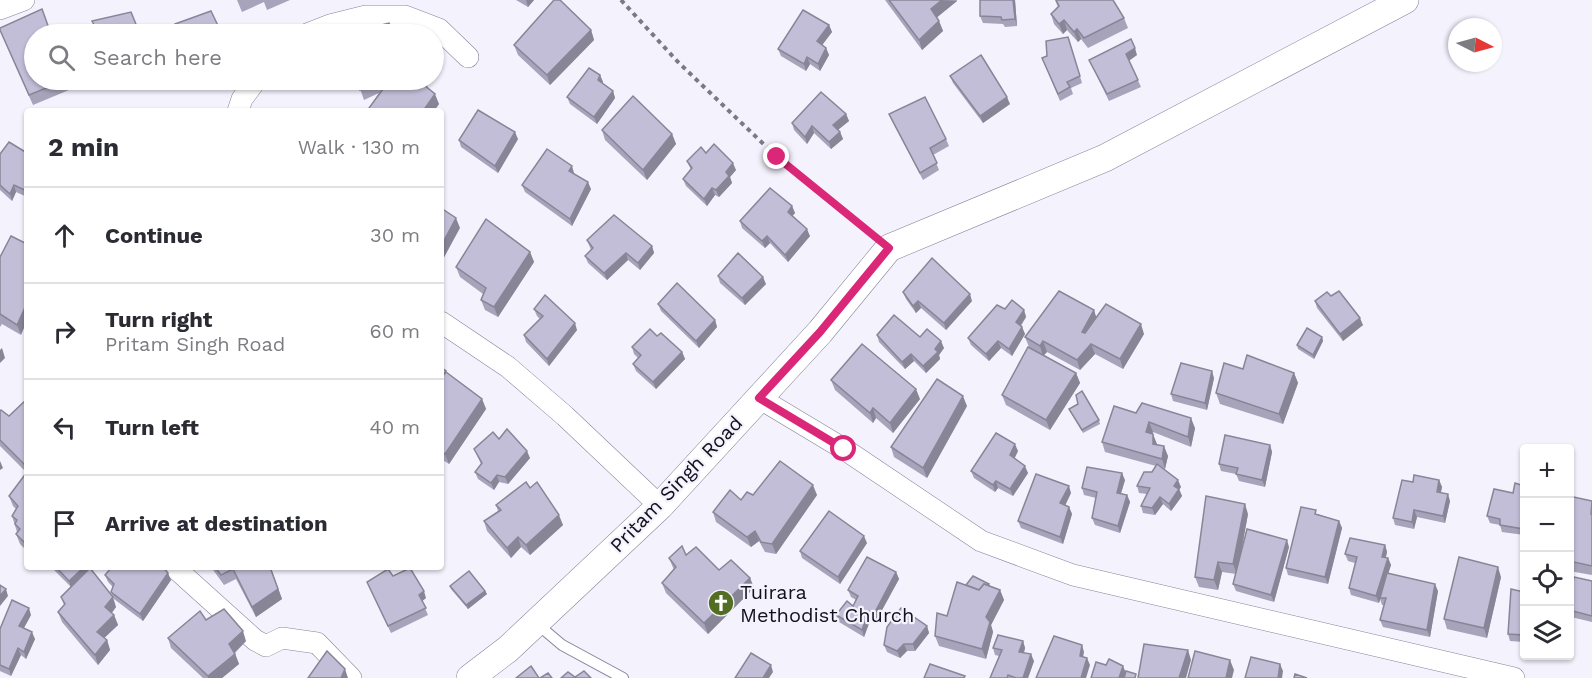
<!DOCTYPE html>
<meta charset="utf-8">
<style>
:root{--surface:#fff;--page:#f7f7f7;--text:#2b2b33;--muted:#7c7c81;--line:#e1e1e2}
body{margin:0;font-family:"Work Sans",sans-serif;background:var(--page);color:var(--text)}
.controls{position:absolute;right:18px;bottom:18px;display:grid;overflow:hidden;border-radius:6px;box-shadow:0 2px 4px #0004}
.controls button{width:54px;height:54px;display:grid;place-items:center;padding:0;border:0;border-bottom:2px solid var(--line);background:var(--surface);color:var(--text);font:30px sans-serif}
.compass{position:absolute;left:1448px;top:18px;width:54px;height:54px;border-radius:50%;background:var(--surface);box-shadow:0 2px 4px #0004;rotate:96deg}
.stop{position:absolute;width:18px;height:18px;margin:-14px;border:4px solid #db2777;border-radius:50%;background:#fff}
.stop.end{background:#db2777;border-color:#fff;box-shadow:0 2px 6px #0008}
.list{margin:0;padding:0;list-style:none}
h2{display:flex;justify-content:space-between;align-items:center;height:78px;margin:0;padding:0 24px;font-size:26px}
h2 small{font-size:20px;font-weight:400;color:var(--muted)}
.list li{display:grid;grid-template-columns:39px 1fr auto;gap:18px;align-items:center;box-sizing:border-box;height:96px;padding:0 24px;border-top:2px solid var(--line)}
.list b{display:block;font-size:22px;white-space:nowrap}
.list p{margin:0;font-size:20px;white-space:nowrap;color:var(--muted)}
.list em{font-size:20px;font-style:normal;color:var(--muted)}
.icon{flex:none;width:33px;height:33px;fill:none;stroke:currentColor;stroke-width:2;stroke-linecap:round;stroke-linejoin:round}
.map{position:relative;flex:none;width:1592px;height:678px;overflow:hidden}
.search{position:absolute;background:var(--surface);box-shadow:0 2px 4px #0004;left:24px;top:24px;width:420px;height:66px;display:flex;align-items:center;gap:15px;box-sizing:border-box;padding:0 21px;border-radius:33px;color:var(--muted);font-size:22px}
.panel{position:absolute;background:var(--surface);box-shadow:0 2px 4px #0004;left:24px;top:108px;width:420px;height:462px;border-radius:6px}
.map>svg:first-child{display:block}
</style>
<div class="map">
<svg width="1592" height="678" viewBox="0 0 1592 678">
<rect width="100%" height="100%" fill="#f4f2fd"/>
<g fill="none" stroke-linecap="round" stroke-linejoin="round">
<!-- service casing -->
<g stroke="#87839c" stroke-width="12">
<path id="service" d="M536 623 562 645 623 678"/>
</g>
<!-- minor casing -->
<g stroke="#87839c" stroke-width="22">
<g id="minor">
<path d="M0 9 24 0"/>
<path d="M307 34 330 25 366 16H405L439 29 468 57"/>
<path d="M238 111 242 99 256 80"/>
<path d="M441 322 508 367 565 416 660 506"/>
<path d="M759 398 844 449 981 541 1073 575 1514 678"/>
<path d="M174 567 255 640 266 646 282 638 317 643 351 678"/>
</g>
</g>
<!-- tertiary casing -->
<g stroke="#87839c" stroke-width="28">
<path id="tertiary" d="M470 678 508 649 660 506 820 332 889 248 1105 158 1405 0"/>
</g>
<!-- path -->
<path stroke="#7b7983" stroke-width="4" stroke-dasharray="4.5 4.5" stroke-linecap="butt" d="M621 0 678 62 777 157 870 232"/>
<!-- service -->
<use href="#service" stroke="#fff" stroke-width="10"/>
<!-- minor -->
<use href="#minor" stroke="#fff" stroke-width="21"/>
<!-- tertiary -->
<use href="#tertiary" stroke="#fff" stroke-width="27"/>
</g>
<!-- wall -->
<g fill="#a7a3ba">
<path d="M237 0H290L267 10 264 2 242 12Z"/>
<path d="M516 0H534L528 7Z"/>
<path d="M885 0H957V1L937 17 939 21 943 31 922 50Z"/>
<path d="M980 0H1015L1017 26 1005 27 1003 24 983 23 980 16Z"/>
<path d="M1055 0 1124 18 1128 28 1088 48 1081 39 1078 42 1067 30 1063 34 1054 24 1051 14 1058 7Z"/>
<path d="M829 25 832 32 822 45 826 48 829 55 820 71 810 64 806 71 781 56 778 49Z"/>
<path d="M591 30 594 40 550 85 518 55 514 45Z"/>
<path d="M0 31 34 80H93L33 105Z"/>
<path d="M1068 37 1082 83 1071 88 1073 94 1060 101 1042 58 1047 56Z"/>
<path d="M1137 55 1129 61 1141 87 1109 101 1089 60Z"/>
<path d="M600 75 603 82 602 83 613 91 615 98 597 124 570 104 567 97Z"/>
<path d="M950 76 1010 104 983 123 953 83Z"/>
<path d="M357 80H425L428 88 439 104 434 111H370L369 108 379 93 364 100Z"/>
<path d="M846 114 849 121 838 130 840 132 843 139 831 149 814 133 807 144 794 130 792 123Z"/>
<path d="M889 114 946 139 949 146 933 155 939 170 923 180 892 121Z"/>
<path d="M602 130 672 134 676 144 647 180 605 140Z"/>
<path d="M518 139 498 173 461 147 459 140Z"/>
<path d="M27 153V197L16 192 12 201 0 190V154Z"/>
<path d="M706 153 736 170 730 177 732 183 719 197 715 195 707 206 686 186 683 179 691 170 687 161Z"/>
<path d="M574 173V174L591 189 572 226 525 192 522 185Z"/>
<path d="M792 206 795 213 792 216 810 236 788 262 770 243 765 248 742 228 740 221Z"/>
<path d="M587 240 652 246 654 253 640 270 628 260 607 280 588 263 585 256 591 250Z"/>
<path d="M530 252 534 262 498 317 485 310 481 300 483 294 460 277 456 267Z"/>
<path d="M0 257 21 335 2 324 0 327Z"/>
<path d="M718 276 766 284 745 305 720 283Z"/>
<path d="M903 292 972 301 946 330 921 308 916 313 906 299Z"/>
<path d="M1331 296 1363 325 1343 341 1317 308 1315 301Z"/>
<path d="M658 304 715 320 717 327 699 348 661 311Z"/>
<path d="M534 309 577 330 549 366 526 342 524 335 540 319 537 316Z"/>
<path d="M1005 309 1024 310 1026 317 1021 326 1022 327 1025 334 1012 356 1001 348 989 361 971 345 968 338Z"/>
<path d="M1094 310 1096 317 1144 334 1123 369 1095 354 1080 370 1047 352 1044 355 1076 373 1080 383 1050 430 1006 405 1002 395 1029 347 1025 337Z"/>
<path d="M877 335 920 337 944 348 939 355 940 359 926 373 914 361 905 369 879 342Z"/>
<path d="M657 336 682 352 685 359 656 389 636 371 633 364 638 358 634 354 632 347Z"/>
<path d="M1322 337 1323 341 1314 359 1298 349 1297 345Z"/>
<path d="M441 367 446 372 482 399 486 409 449 464 441 459Z"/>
<path d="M1243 369 1294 373 1298 383 1283 424 1220 404 1216 393Z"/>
<path d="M1214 378 1207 410 1173 401 1171 394Z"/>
<path d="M831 380 920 399 893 433 876 418 873 423 835 390Z"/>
<path d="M27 399V473L0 446V411L9 416Z"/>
<path d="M1078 404 1099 420 1100 424 1083 433 1069 409Z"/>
<path d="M967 406 927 478 894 457 891 447Z"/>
<path d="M1136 413 1195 428 1191 447 1153 432 1152 434 1157 445 1168 456 1165 469 1163 468 1181 487 1179 489 1182 496 1171 511 1163 504 1155 515 1143 513 1141 506 1147 494 1139 493 1137 486 1152 472 1156 466 1105 452 1102 442Z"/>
<path d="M499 439 530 458 508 484 499 482 494 490 478 479 475 472 481 464 474 449Z"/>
<path d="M1270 445 1272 452 1265 487 1239 481 1236 474 1221 471 1219 464Z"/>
<path d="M1018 451 1014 458 1028 473 1013 496 998 488 995 492 974 478 971 471Z"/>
<path d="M27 479V551L20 544 16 534 17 532 12 516 16 509 13 506 9 496Z"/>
<path d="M1125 480 1121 493 1127 495 1130 502 1120 533 1095 525 1092 518 1096 498 1084 495 1082 488Z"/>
<path d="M1439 480 1442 487 1441 493 1450 501 1445 523 1417 517 1414 529 1395 525 1393 518 1413 482Z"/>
<path d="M1524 486V535L1502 532 1500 525 1490 523 1487 516 1513 493Z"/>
<path d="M530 488 563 525 530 555 521 547 511 558 487 531 484 521 498 511 496 505Z"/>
<path d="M1071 493 1065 505 1069 507 1072 514 1063 544 1021 528 1018 521Z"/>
<path d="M753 495H817L776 554 765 552 759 541 751 547 716 522 713 512Z"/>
<path d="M1569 496 1592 501V575L1569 571Z"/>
<path d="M1248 514 1240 558 1289 547 1274 602 1236 591 1233 584 1236 574 1222 572 1218 590 1199 587 1195 577Z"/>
<path d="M1317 514 1339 521 1342 528 1328 584 1288 575 1286 568Z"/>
<path d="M867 543 840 584 802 558 800 551Z"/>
<path d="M1385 545 1387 552 1386 557 1388 558 1391 565 1388 573 1438 591 1430 637 1383 627 1380 620 1384 605H1382L1380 599 1379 603 1351 595 1349 588 1355 563 1348 561 1345 554Z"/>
<path d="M686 555 719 570 750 578 754 588 708 634 666 593 662 583 674 570 669 558Z"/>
<path d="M53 567H95L91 570 116 607 112 613 114 615 118 625 104 638 107 640 110 650 98 665 62 622 58 612 64 605 61 597 71 587 54 570Z"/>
<path d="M211 567H274L271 569 282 599 256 617 236 579 224 585Z"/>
<path d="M896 572 899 579 876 621 871 618 864 637 839 622 836 615 853 606 856 600 851 597 848 590Z"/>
<path d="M105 575 171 580 143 621 114 599 111 592 113 587 108 582Z"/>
<path d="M393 576 426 598 422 601 428 615 391 633 367 582Z"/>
<path d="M1501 577 1487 638 1447 629 1444 619Z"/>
<path d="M1592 581V622L1571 617 1569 612V605Z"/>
<path d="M989 584 990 586 1000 590 1004 600 991 625 993 632 986 659 939 646 935 636 966 585Z"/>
<path d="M450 586 485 591 487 594 468 609 451 589Z"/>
<path d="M1524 592V642L1510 641 1508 634Z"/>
<path d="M31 615 24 628 35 639 26 659 21 655 11 676 0 671V629Z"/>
<path d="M206 620 246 641 235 653 239 664 222 678H203L171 648 168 638Z"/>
<path d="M927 626 929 633 915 651H907L900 658 887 652 884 645Z"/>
<path d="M1023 641 1025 648 1024 653 1034 661 1028 678H990L999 656 995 655 993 648Z"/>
</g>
<!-- shaded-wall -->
<g fill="#888597">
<path d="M526 0H534L528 7Z"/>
<path d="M942 0 957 1 935 19 931 9Z"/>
<path d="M1013 0H1015L1017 26 1015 19Z"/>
<path d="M1064 20 1067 30 1063 34 1059 24Z"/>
<path d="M939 21 943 31 922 50 919 40Z"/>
<path d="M829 25 832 32 820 48 817 41Z"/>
<path d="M1077 29 1081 39 1078 42 1074 32Z"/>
<path d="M591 30 594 40 550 85 547 75Z"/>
<path d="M826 48 829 55 820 71 818 64Z"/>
<path d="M1135 48 1137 55 1128 61 1126 54Z"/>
<path d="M807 57 810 64 806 71 804 64Z"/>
<path d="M600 75 603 82 601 87 598 80Z"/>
<path d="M613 91 615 98 597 124 594 117Z"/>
<path d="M435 94 439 104 434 111H423Z"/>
<path d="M1007 97 1010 104 983 123 980 116Z"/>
<path d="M846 114 849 121 835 132 833 125Z"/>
<path d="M812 126 814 133 807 144 805 137Z"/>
<path d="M515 132 518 139 498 173 495 166Z"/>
<path d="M840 132 843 139 831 149 829 142Z"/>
<path d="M672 134 676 144 647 180 643 170Z"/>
<path d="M733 163 736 170 730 177 732 183 719 197 716 190 726 172Z"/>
<path d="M572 166 574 173 571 178 569 171Z"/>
<path d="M588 182 591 189 572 226 570 219Z"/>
<path d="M14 185 16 192 12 201 10 194Z"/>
<path d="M712 188 715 195 707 206 704 199Z"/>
<path d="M792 206 795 213 790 219 788 212Z"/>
<path d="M456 218 460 228 441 263V246Z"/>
<path d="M807 229 810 236 788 262 785 255Z"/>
<path d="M767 236 770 243 765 248 762 241Z"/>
<path d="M652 246 654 253 640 270 638 263Z"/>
<path d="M530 252 534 262 498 317 494 307Z"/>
<path d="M626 253 628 260 607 280 604 273Z"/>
<path d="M763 277 766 284 745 305 742 298Z"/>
<path d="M970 294 972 301 946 330 944 323Z"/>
<path d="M918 301 921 308 916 313 913 306Z"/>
<path d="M27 303V321L21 335 17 325Z"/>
<path d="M1024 310 1026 317 1018 329 1016 322Z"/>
<path d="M1094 310 1097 320 1085 342 1082 332Z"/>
<path d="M1360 318 1363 325 1343 341 1340 334Z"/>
<path d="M715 320 717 327 699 348 696 341Z"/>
<path d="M575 323 577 330 549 366 547 359Z"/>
<path d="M1141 324 1144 334 1123 369 1120 359Z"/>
<path d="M1022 327 1025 334 1012 356 1009 349Z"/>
<path d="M1322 337 1323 341 1314 359 1313 355Z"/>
<path d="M941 341 944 348 939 355 940 359 926 373 923 366Z"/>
<path d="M998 341 1001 348 989 361 986 354Z"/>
<path d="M1043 341 1047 352 1043 356 1040 346Z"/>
<path d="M1091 344 1095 354 1080 370 1077 360Z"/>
<path d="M2 348 5 358 0 363V350Z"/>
<path d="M682 352 685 359 656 389 653 382Z"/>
<path d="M911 354 914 361 905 369 902 362Z"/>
<path d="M1212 371 1214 378 1207 410 1205 403Z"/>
<path d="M1076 373 1080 383 1050 430 1046 420Z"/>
<path d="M1294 373 1298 383 1283 424 1279 414Z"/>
<path d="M916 389 920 399 893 433 890 423Z"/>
<path d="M963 396 967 406 927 478 923 468Z"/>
<path d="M482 399 486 409 449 464 445 454Z"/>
<path d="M873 408 876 418 873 423 870 413Z"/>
<path d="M1191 418 1195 428 1191 447 1188 437Z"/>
<path d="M1149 422 1153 432 1150 442 1146 432Z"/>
<path d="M1153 434 1157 444V454L1153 444Z"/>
<path d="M1015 444 1018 451 1013 462 1010 455Z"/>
<path d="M1270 445 1272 452 1265 487 1262 480Z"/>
<path d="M1164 446 1168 456 1165 469 1162 459Z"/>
<path d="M527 451 530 458 508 484 505 477Z"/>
<path d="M0 461 3 468 0 470Z"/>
<path d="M1025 466 1028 473 1013 496 1010 489Z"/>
<path d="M1122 473 1125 480 1119 500 1117 493Z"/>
<path d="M497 475 499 482 494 490 491 483Z"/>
<path d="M1178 480 1181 487 1177 493 1174 486Z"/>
<path d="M1439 480 1442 487 1439 499 1437 492Z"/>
<path d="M996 481 998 488 995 492 993 485Z"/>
<path d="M813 485 817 495 776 554 772 544Z"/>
<path d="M1069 486 1071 493 1063 510 1060 503Z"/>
<path d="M1179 489 1182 496 1171 511 1169 504Z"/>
<path d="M1448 494 1450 501 1445 523 1443 516Z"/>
<path d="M1127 495 1130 502 1120 533 1118 526Z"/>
<path d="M1160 497 1163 504 1155 515 1152 508Z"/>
<path d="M1245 504 1248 514 1237 574 1233 564Z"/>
<path d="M1069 507 1072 514 1063 544 1060 537Z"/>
<path d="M1414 510 1417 517 1414 529 1412 522Z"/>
<path d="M559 515 563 525 530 555 526 545Z"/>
<path d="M1339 521 1342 528 1328 584 1325 577Z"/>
<path d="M755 531 759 541 751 547 747 537Z"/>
<path d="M864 536 867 543 840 584 838 577Z"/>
<path d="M518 537 521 547 511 558 507 548Z"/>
<path d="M1287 540 1289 547 1274 602 1271 595Z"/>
<path d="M1385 545 1387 552 1384 564 1382 557Z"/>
<path d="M1388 558 1391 565 1379 603 1376 596Z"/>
<path d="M1218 562 1222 572 1218 590 1214 580Z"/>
<path d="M84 567H95L71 588 69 581Z"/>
<path d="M270 567H274L271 569 282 599 256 617 252 607Z"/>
<path d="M1498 567 1501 577 1487 638 1484 628Z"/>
<path d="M896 572 899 579 876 621 874 614Z"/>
<path d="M168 573 171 580 143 621 140 614Z"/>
<path d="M750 578 754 588 708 634 704 623Z"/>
<path d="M1435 584 1438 591 1430 637 1427 630Z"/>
<path d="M6 589 8 596 0 606V596Z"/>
<path d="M1000 590 1004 600 991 625 993 632 986 659 982 649 986 617Z"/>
<path d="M424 591 426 598 421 602 419 595Z"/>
<path d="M485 591 487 594 468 609 466 605Z"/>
<path d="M113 597 116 607 108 617 105 607Z"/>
<path d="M29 608 31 615 21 633 19 626Z"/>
<path d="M869 611 871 618 864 637 862 630Z"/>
<path d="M114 615 118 625 100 642 97 632Z"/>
<path d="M927 626 929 633 915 651 913 644Z"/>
<path d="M243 631 246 641 233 654 229 644Z"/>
<path d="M32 632 35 639 26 659 24 652Z"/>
<path d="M107 640 110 650 98 665 95 655Z"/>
<path d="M1023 641 1025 648 1022 659 1019 652Z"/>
<path d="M904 644 907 651 900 658 897 651Z"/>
<path d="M1082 645 1084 652 1082 663 1080 656Z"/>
<path d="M18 648 21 655 11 676 9 669Z"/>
<path d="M1188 650 1191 660 1186 678H1179Z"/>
<path d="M235 654 239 664 222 678H208V676Z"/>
<path d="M1031 654 1034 661 1028 678H1023Z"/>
<path d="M1087 658 1090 665 1086 678H1081Z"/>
<path d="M1230 660 1234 670 1232 678H1226Z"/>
<path d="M1280 664 1283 671 1282 678H1278Z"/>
<path d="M771 665 773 672 769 678H763Z"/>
<path d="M1123 666 1126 673 1124 678H1119Z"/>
<path d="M345 669 348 678H341Z"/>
</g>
<!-- building -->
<g fill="#c2bed8" stroke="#888597" stroke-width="1.5">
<path d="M554 0H560L591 30 547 75 514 45Z"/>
<path d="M889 0H942L931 9 939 21 919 40Z"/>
<path d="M980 0H1013L1015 19 1002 20 1001 17 980 16Z"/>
<path d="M1056 0H1113L1124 18 1084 38 1077 29 1074 32 1064 20 1059 24 1051 14 1059 6Z"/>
<path d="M42 9 51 34H34V80H66L29 95 0 30V28Z"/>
<path d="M803 10 829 25 817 41 826 48 818 64 807 57 804 64 778 49Z"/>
<path d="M211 11 222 34H179L175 24Z"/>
<path d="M131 12 140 34H99L92 21Z"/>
<path d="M389 23 393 30 402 28 403 34H367L375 33 373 27Z"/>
<path d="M72 29 75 34H58Z"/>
<path d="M1068 37 1080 76 1067 82 1070 87 1058 94 1042 58 1047 56 1046 41Z"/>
<path d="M1131 39 1135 48 1126 54 1138 80 1107 94 1089 60Z"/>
<path d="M981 55 1007 97 980 116 950 76Z"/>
<path d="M589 68 600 75 598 80 613 91 594 117 567 97Z"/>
<path d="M357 80H424V85L435 94 423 111 392 110 391 111H373L369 108 383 89 376 83 360 90Z"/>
<path d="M821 92 846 114 833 125 840 132 829 142 812 126 805 137 792 123Z"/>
<path d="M633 96 672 134 643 170 602 130Z"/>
<path d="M925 97 946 139 930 148 937 163 920 173 889 114Z"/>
<path d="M478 110 515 132 495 166 459 140Z"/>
<path d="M9 142 27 153V191L14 185 10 194 0 185V154Z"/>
<path d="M714 144 733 163 726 172 729 176 716 190 712 188 704 199 683 179 692 168 687 161 701 147 706 153Z"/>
<path d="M547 149 572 166 569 171 588 182 570 219 522 185Z"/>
<path d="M770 188 792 206 788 212 807 229 785 255 767 236 762 241 740 221Z"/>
<path d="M441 208 456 218 441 246Z"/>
<path d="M614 215 652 246 638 263 626 253 604 273 585 256 593 248 587 240Z"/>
<path d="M486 219 530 252 494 307 481 300 486 288 456 267Z"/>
<path d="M11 236 27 244V303L17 325 0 314V257Z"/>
<path d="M738 253 763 277 742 298 718 276Z"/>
<path d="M932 258 970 294 944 323 918 301 913 306 903 292Z"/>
<path d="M677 283 715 320 696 341 658 304Z"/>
<path d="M1059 291 1094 310 1082 332 1085 333 1106 304 1141 324 1120 359 1091 344 1077 360 1043 341 1040 346 1025 337Z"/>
<path d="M1339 291 1360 318 1340 334 1315 301 1327 292 1331 296Z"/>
<path d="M545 295 575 323 547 359 524 335 543 316 534 309Z"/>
<path d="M1012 300 1024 310 1016 322 1022 327 1009 349 998 341 986 354 968 338 997 305 1005 309Z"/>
<path d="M894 315 920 337 927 329 941 341 935 349 938 352 923 366 911 354 902 362 877 335Z"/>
<path d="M1307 328 1322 337 1313 355 1297 345Z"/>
<path d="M650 329 657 336 661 333 682 352 653 382 633 364 641 355 632 347Z"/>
<path d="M862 344 916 389 890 423 873 408 870 413 831 380Z"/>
<path d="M1028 347 1076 373 1046 420 1002 395Z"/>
<path d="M1247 355 1294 373 1279 414 1216 393 1224 363 1243 369Z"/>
<path d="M1181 363 1212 371 1205 403 1171 394Z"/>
<path d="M441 367 446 371 441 378Z"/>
<path d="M446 372 482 399 445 454 441 451V378Z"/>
<path d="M937 379 963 396 923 468 891 447Z"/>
<path d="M1082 391 1099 420 1082 430 1069 409 1078 404 1076 395Z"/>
<path d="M27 399V467L0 440V411L1 410 9 416Z"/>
<path d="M1142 403 1191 418 1188 437 1149 422 1146 432 1153 434V444L1164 446 1162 459 1102 442 1114 406 1136 413Z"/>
<path d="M507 429 527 451 505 477 497 475 491 483 475 472 482 463 474 449 493 432 499 439Z"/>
<path d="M996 433 1015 444 1010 455 1025 466 1010 489 996 481 993 485 971 471Z"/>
<path d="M1225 435 1270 445 1262 480 1236 474 1238 468 1219 464Z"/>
<path d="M780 461 813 485 772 544 761 542 755 531 747 537 713 512 730 490 741 500 747 492 753 495Z"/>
<path d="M1157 464 1178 480 1174 486 1179 489 1169 504 1160 497 1152 508 1141 506 1150 488 1137 486 1144 472H1152Z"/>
<path d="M1087 467 1122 473 1117 493 1127 495 1118 526 1092 518 1097 492 1082 488Z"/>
<path d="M1036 474 1069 486 1060 503 1069 507 1060 537 1018 521Z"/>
<path d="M1414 475 1439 480 1437 492 1448 494 1443 516 1414 510 1412 522 1393 518 1402 480 1413 482Z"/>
<path d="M24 476 27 479V545L16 534 20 529 15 524 17 520 12 516 18 506 9 496Z"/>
<path d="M526 482 530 488 537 482 559 515 526 545 518 537 507 548 484 521 501 510 496 505Z"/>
<path d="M1515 483 1524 486V529L1500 525V519L1487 516 1494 489 1513 493Z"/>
<path d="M1206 496 1245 504 1233 564 1218 562 1214 580 1195 577Z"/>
<path d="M1569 496 1592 501 1591 514H1592V566L1569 561Z"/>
<path d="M1301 507 1316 510 1315 514 1339 521 1325 577 1286 568Z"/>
<path d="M829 511 864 536 838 577 800 551Z"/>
<path d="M1247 529 1287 540 1271 595 1233 584Z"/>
<path d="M1350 538 1385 545 1382 557 1388 558 1376 596 1349 588 1357 557 1345 554Z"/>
<path d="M682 546 686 555 696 547 719 570 731 560 750 578 704 623 662 583 676 567 669 558Z"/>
<path d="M867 557 896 572 874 614 869 611 862 630 836 615 847 601 853 606 858 596 848 590Z"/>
<path d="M1459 557 1498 567 1484 628 1444 619Z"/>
<path d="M56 567H84L69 581Z"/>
<path d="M112 567H163L168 573 140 614 111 592 114 584 105 575Z"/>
<path d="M215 567H270L278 589 252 607 233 569 221 575Z"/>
<path d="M90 568 113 597 105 607 114 615 97 632 107 640 95 655 58 612 65 604 61 597Z"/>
<path d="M410 568 424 591 419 595 426 608 388 626 367 582 388 569 393 576Z"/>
<path d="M469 571 485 591 466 605 450 586Z"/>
<path d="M1387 573 1435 584 1427 630 1380 620 1386 598H1380Z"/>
<path d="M973 576 989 584 988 585 984 584 979 590 966 585Z"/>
<path d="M1574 577 1592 581V616L1569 610Z"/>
<path d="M957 582 979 590 984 584 1000 590 986 617 990 622 982 649 935 636 937 613 947 616Z"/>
<path d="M0 585 6 589 0 596Z"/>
<path d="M1511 589 1524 592V635L1508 634Z"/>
<path d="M12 600 29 608 19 626 32 632 24 652 18 648 9 669 0 665V629Z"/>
<path d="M901 608 927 626 913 644H904L897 651 884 645 887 627Z"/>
<path d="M224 609 243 631 229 644 235 654 208 676 168 638 200 611 206 620Z"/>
<path d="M998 635 1023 641 1019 652 1031 654 1023 678H1016L1008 675 1007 678H990L1002 650 993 648Z"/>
<path d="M1054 636 1082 645 1080 656 1087 658 1081 678H1036Z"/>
<path d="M1144 644 1188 650 1179 678H1138Z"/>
<path d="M327 651 345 669 341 678H308Z"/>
<path d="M1195 651 1230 660 1226 678H1188Z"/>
<path d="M751 653 771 665 763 678H735Z"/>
<path d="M1251 657 1280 664 1278 678H1245Z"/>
<path d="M1109 659 1123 666 1119 678H1121H1091L1096 662 1106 665Z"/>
<path d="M930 664 965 676 964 678H924Z"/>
<path d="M531 666 539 678H516Z"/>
<path d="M584 671 591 678H561L568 672 575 677Z"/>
<path d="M1126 671 1136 674 1135 678H1124Z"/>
<path d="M548 673 552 678H540Z"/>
<path d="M1295 674 1307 678H1294Z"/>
</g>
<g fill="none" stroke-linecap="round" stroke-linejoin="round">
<!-- route -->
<path stroke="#db2777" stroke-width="8" d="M777 157 889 248 820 332 759 398 844 449"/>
</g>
<!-- icons -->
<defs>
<g id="church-disc" transform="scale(1.35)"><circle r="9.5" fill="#516e22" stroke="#f4f2fd"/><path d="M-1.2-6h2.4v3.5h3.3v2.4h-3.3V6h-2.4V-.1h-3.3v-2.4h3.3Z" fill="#fff"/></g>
</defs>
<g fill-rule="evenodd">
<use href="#church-disc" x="721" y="603"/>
</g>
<g text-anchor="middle" stroke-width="4.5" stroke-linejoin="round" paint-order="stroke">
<!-- street labels -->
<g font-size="20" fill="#13111b" stroke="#f4f2fd">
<text transform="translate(676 484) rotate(-46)" y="7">Pritam Singh Road</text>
</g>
<!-- poi labels -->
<g font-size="20" fill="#13111b" stroke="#f4f2fd" text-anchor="start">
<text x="740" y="599">Tuirara<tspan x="740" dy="23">Methodist Church</tspan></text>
</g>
</g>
</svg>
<div class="controls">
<button>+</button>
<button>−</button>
<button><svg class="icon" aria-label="locate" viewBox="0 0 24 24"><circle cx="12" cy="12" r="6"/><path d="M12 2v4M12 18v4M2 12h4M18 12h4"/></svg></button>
<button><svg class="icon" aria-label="layers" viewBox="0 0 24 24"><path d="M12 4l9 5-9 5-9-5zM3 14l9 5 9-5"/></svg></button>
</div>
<svg class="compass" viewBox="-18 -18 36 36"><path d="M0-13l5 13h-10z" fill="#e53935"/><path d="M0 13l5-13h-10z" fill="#7c7c81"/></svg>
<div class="stop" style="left:844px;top:449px"></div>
<div class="stop end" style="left:777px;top:157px"></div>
<div class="search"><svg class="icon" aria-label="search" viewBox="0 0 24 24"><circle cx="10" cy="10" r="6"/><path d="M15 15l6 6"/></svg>Search here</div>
<section class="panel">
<h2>2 min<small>Walk · 130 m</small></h2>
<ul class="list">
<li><svg class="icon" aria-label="ahead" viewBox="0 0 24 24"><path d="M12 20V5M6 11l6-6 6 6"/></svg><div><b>Continue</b></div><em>30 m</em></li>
<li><svg class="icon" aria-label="right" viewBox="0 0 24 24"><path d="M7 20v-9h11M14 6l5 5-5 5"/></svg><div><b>Turn right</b><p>Pritam Singh Road</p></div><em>60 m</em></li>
<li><svg class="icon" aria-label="left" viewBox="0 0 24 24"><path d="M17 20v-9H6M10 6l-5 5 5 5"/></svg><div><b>Turn left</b></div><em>40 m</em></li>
<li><svg class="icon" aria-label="arrive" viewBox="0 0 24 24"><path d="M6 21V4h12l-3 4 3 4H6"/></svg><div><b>Arrive at destination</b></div></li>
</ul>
</section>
</div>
